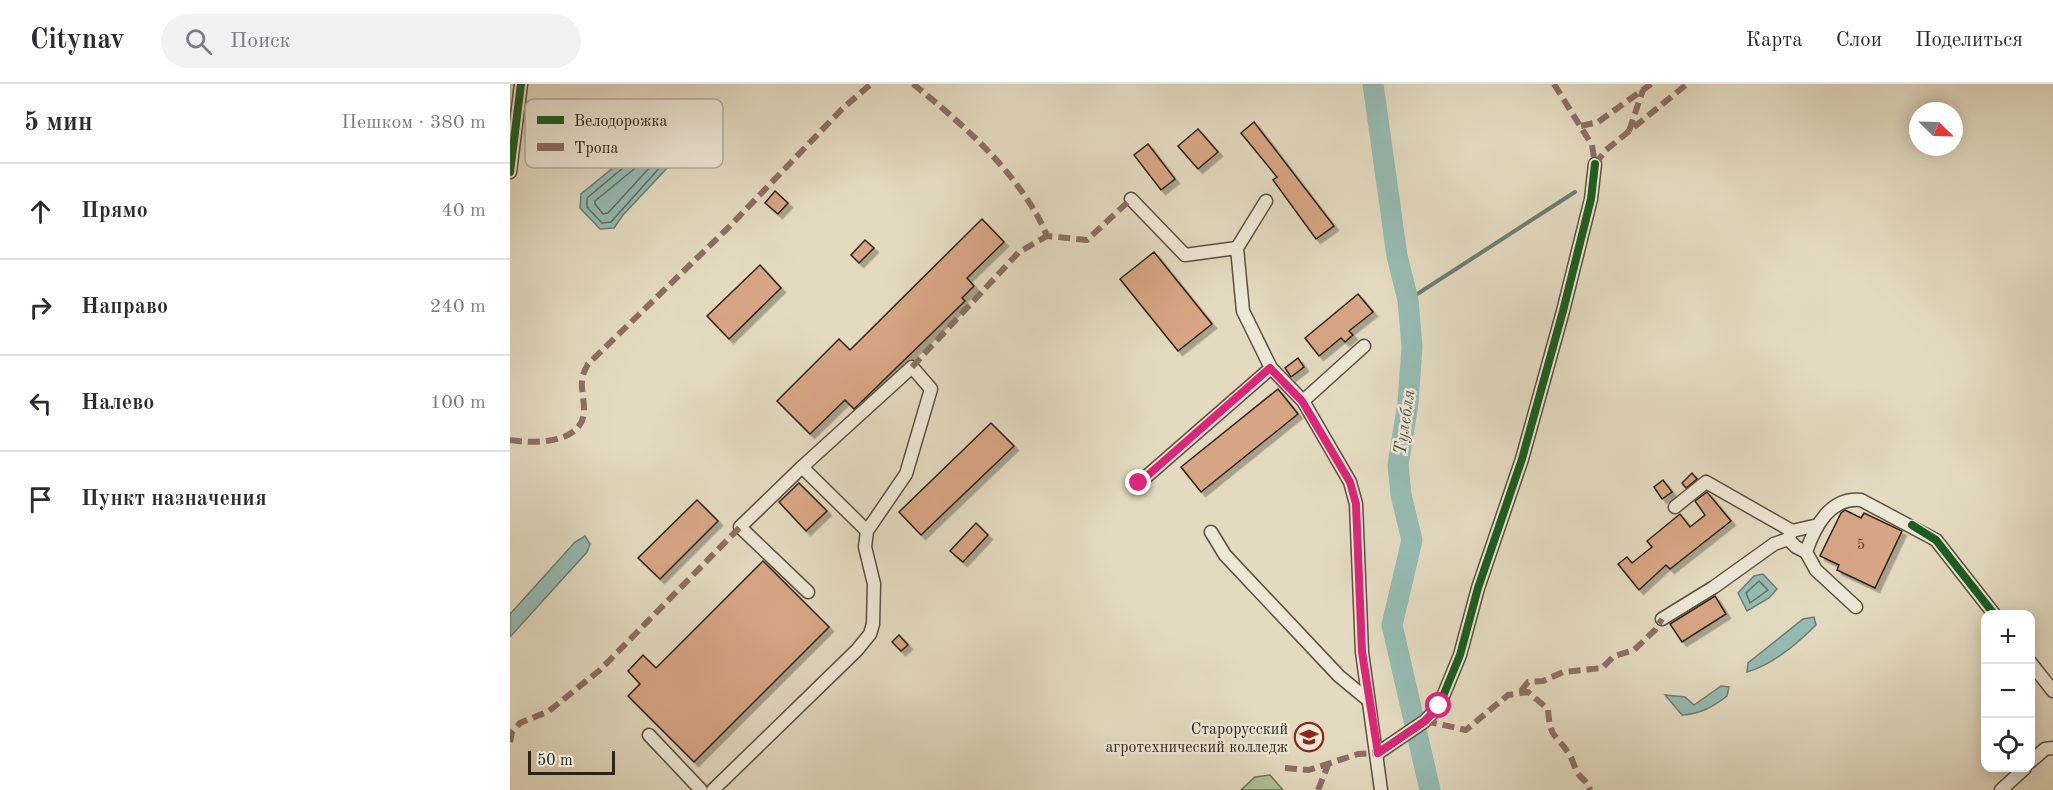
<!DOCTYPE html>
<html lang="ru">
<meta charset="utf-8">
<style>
:root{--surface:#fff;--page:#f2f2f3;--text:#2b2b33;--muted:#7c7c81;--line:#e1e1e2}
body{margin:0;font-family:"Old Standard TT",serif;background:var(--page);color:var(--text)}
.controls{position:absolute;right:18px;bottom:18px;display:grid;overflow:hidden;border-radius:12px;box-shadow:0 3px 15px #0003}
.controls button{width:54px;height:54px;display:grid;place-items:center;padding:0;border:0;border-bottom:2px solid var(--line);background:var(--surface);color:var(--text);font:30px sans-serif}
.compass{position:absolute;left:1399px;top:18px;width:54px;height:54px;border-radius:50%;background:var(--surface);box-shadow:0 3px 15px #0003;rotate:113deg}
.scale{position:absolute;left:18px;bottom:15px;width:87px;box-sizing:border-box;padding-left:6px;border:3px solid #2e2217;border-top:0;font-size:16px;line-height:21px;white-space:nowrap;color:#2e2217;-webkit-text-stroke:4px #ede7d6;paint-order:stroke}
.stop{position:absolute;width:18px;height:18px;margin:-14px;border:4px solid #db2777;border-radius:50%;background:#fff}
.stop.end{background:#db2777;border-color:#fff;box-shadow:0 2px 6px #0008}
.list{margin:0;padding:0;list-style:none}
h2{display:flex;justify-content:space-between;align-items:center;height:78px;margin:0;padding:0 24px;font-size:26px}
h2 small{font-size:20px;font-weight:400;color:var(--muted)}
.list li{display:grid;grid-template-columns:39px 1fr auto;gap:18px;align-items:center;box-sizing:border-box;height:96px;padding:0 24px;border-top:2px solid var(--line)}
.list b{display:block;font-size:22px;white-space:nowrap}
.list em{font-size:20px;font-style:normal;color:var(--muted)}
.icon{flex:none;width:33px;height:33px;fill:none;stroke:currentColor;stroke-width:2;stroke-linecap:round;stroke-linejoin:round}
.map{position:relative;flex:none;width:1543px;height:706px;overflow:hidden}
header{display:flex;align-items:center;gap:36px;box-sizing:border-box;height:84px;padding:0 30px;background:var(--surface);border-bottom:2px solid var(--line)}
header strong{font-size:28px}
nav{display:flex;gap:33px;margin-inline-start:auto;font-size:21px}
.search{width:420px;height:54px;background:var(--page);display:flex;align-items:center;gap:15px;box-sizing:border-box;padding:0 21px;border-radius:33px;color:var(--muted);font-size:22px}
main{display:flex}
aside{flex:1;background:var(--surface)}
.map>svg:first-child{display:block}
</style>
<header>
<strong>Citynav</strong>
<div class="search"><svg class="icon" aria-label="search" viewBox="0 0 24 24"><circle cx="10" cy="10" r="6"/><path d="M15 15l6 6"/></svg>Поиск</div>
<nav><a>Карта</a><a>Слои</a><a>Поделиться</a></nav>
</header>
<main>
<aside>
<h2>5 мин<small>Пешком · 380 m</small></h2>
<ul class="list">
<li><svg class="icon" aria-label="ahead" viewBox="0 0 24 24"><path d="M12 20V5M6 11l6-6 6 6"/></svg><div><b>Прямо</b></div><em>40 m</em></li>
<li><svg class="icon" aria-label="right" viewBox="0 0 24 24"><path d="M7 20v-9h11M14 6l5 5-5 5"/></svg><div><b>Направо</b></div><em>240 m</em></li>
<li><svg class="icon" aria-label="left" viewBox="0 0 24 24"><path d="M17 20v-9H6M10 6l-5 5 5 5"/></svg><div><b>Налево</b></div><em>100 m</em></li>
<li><svg class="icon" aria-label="arrive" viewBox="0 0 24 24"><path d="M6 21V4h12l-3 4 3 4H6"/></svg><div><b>Пункт назначения</b></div></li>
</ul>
</aside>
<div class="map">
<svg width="1543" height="706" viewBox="0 0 1543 706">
<defs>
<filter id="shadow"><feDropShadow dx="4.5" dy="4.5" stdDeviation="0" flood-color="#0004"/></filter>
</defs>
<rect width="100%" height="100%" fill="#e3dac0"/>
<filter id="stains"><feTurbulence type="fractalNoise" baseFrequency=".00333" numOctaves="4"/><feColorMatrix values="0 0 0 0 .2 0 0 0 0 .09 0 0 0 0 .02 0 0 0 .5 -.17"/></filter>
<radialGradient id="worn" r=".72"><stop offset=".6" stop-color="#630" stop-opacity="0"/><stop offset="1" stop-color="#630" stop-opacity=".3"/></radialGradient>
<!-- green -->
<path fill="#afc196" stroke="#6e7256" stroke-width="1.5" d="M760 691 773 706H731L745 693Z"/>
<!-- water -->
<g fill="#95bbb2" stroke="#6c7e74" stroke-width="1.5">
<path d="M142 61 158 74 159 82 113 131 104 144 90 145 70 124 71 110 130 62Z"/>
<path d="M75 452 80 460 77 468 0 553V530L65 458Z"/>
<path d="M1253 490 1267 505 1259 514 1237 527 1228 509 1244 492Z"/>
<path d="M1304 533 1306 541C1287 560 1262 581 1237 588L1238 579 1293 535Z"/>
<path d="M1211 602 1219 603 1217 612C1203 623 1190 630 1172 631L1155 611 1175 613 1184 621Z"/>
</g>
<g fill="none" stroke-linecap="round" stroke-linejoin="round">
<!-- shore -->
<g stroke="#626e64" stroke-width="1.5">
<path d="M132 68H141L152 77V81L101 138 92 139 77 123V114Z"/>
<path d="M135 76 141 78V82L98 129 93 130 85 120V117Z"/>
<path d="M1249 497 1258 506 1240 519 1236 509Z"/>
</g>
<!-- stream -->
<path stroke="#6c7e74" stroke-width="4" d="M898 216 1065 108"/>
<!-- river -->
<path stroke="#95bbb2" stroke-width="21" d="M863 0 887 172 898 216 902 263 898 319 888 381 891 411 902 456 882 541 920 706"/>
</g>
<!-- building -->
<g fill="#d7a583" stroke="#2e2217" stroke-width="1.5" filter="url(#shadow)">
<path d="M744 38 824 142 806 155 763 96 767 93 731 49Z"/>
<path d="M688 45 708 68 688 85 668 62Z"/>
<path d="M638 60 665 95 651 106 624 71Z"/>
<path d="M265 107 278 119 268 130 255 119Z"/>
<path d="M472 135 494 158 457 194 464 202 452 214 455 217 344 325 335 316 300 350 267 317 329 255 340 266Z"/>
<path d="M355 156 364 164 349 179 341 171Z"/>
<path d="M644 168 702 240 668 267 610 195Z"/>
<path d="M250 181 271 204 219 255 197 232Z"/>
<path d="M848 210 863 228 839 247 843 251 835 258 831 254 809 272 795 254Z"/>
<path d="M788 274 794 283 781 293 775 284Z"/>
<path d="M768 305 788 330 691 408 671 383Z"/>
<path d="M481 339 504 362 411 451 389 428Z"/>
<path d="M1182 389 1187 395 1176 404 1172 399Z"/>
<path d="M1153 396 1162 408 1152 415 1144 403Z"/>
<path d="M289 399 317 427 296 447 269 418Z"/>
<path d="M1197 408 1221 437 1160 485 1156 481 1129 506 1108 480 1117 473 1122 479 1142 463 1137 457 1170 430 1180 443 1195 431 1185 417Z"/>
<path d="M187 416 208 437 150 495 128 474Z"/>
<path d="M1335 426 1351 434 1354 429 1392 447 1365 504 1327 486 1329 481 1310 472 1331 429Z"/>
<path d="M466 439 478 451 453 478 440 467Z"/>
<path d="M253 477 319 543 184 678 118 612 130 600 118 587 133 571 146 584Z"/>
<path d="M1205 512 1216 530 1172 558 1160 540Z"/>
<path d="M389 551 398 561 391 567 382 558Z"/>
</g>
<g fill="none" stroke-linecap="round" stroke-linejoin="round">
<!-- minor casing -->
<g stroke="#5b5041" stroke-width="15">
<g id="minor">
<path d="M0 88 11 0"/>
<path d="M621 115 675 171 727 164"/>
<path d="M756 117 727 164 733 227 761 284 793 317 840 398 846 420 852 568 871 706"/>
<path d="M793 317 854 262"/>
<path d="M292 383 230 443 298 508"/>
<path d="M629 399 761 284"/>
<path d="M1165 423 1196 398 1282 447"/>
<path d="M701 448 715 471 829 592 858 616"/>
<path d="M1296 468 1286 463 1278 455 1282 447 1304 442"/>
<path d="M1346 523 1306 486 1296 468C1305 442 1320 413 1351 416L1426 456 1484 530"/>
<path d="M1152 535 1204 503 1264 460 1278 455"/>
<path d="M1520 578 1543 607"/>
<path d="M139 651 191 706"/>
<path d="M868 669 915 637 929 622 950 571 968 504 1012 375 1053 227 1081 115 1085 80"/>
<path d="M1520 678 1535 665 1543 664"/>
<path d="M203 706 347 566 360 550 363 540 364 500 355 463 357 447 396 390 421 305 402 283 292 383 357 447"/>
<path d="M1491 706 1515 684"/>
</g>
</g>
<!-- minor -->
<use href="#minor" stroke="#ede7d6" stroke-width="12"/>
<!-- quiet -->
<g stroke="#8d6e63" stroke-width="6" stroke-dasharray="12 6" stroke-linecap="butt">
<path d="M403 0C452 39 513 93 537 152L577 156 621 115"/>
<path d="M1044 0 1082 61 1085 80"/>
<path d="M1071 42 1088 38 1141 0"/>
<path d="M1119 47 1133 6"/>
<path d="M1085 80 1096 66 1177 0"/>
<path d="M402 283 509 168 537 152"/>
<path d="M0 356C24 360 74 360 74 326 74 306 67 299 78 280L219 143 332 25 361 0"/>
<path d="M1011 607 1018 598 1033 597 1053 588 1092 584 1104 572 1124 566 1145 546 1152 535"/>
<path d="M915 637 956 646 998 611 1018 608 1038 625C1040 656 1045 648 1059 670 1063 676 1064 682 1067 688 1071 695 1078 697 1080 706"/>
<path d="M0 658 2 648 10 639 39 627 90 586 230 443"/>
<path d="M775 684 799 686 848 670 868 669"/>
<path d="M808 706 818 681"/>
</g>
<!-- cycleway casing -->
<g stroke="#ede7d6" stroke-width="11">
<g id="cycleway">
<path d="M0 88 11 0"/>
<path d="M1402 441 1426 456 1484 530"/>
<path d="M868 669 915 637 929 622 950 571 968 504 1012 375 1053 227 1081 115 1085 80"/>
</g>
</g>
<!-- cycleway -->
<use href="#cycleway" stroke="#1b5e20" stroke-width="8"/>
</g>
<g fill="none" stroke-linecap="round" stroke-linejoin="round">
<!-- route -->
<path stroke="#db2777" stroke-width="8" d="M629 399 760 284 792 317 840 398 846 420 852 568 868 669 915 637 929 622"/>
</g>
<!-- icons -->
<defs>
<g id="university-ring" transform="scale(1.5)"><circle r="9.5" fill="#ede7d6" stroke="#8f2418" stroke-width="1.5"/><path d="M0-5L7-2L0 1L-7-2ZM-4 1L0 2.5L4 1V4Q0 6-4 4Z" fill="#8f2418"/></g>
</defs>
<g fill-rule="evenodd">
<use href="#university-ring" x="799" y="653"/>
</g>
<g text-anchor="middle" stroke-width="5" stroke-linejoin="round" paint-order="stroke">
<!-- number labels -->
<g font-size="14" fill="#584332">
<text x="1351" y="465">5</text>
</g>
<!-- poi labels -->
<g font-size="16" fill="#2e2217" stroke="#ede7d6" text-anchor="end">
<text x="778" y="650">Старорусский<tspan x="778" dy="18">агротехнический колледж</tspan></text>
</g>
<!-- water labels -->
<g font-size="18" font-style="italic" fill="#4d5046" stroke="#ede7d6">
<text transform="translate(894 338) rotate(-82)" y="6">Тулебля</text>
</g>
</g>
<!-- legend -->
<rect x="15" y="15" width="198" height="69" rx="9" fill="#ede7d6" stroke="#b4ac9d" stroke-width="1.5"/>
<rect x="27" y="32" width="27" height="8" fill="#1b5e20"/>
<rect x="27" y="59" width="27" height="8" fill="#8d6e63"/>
<g font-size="16" fill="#2e2217">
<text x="64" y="42">Велодорожка</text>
<text x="64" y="69">Тропа</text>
</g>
<rect width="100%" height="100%" filter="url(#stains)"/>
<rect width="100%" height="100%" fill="url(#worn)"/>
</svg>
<div class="controls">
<button>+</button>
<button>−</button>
<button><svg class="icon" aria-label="locate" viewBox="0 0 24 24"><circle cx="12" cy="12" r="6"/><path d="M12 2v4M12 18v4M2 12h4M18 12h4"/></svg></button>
</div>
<svg class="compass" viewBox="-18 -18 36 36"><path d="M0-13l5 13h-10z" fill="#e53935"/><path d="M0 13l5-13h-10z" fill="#7c7c81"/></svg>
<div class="scale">50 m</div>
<div class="stop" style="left:929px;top:622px"></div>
<div class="stop end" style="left:629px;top:399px"></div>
</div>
</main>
